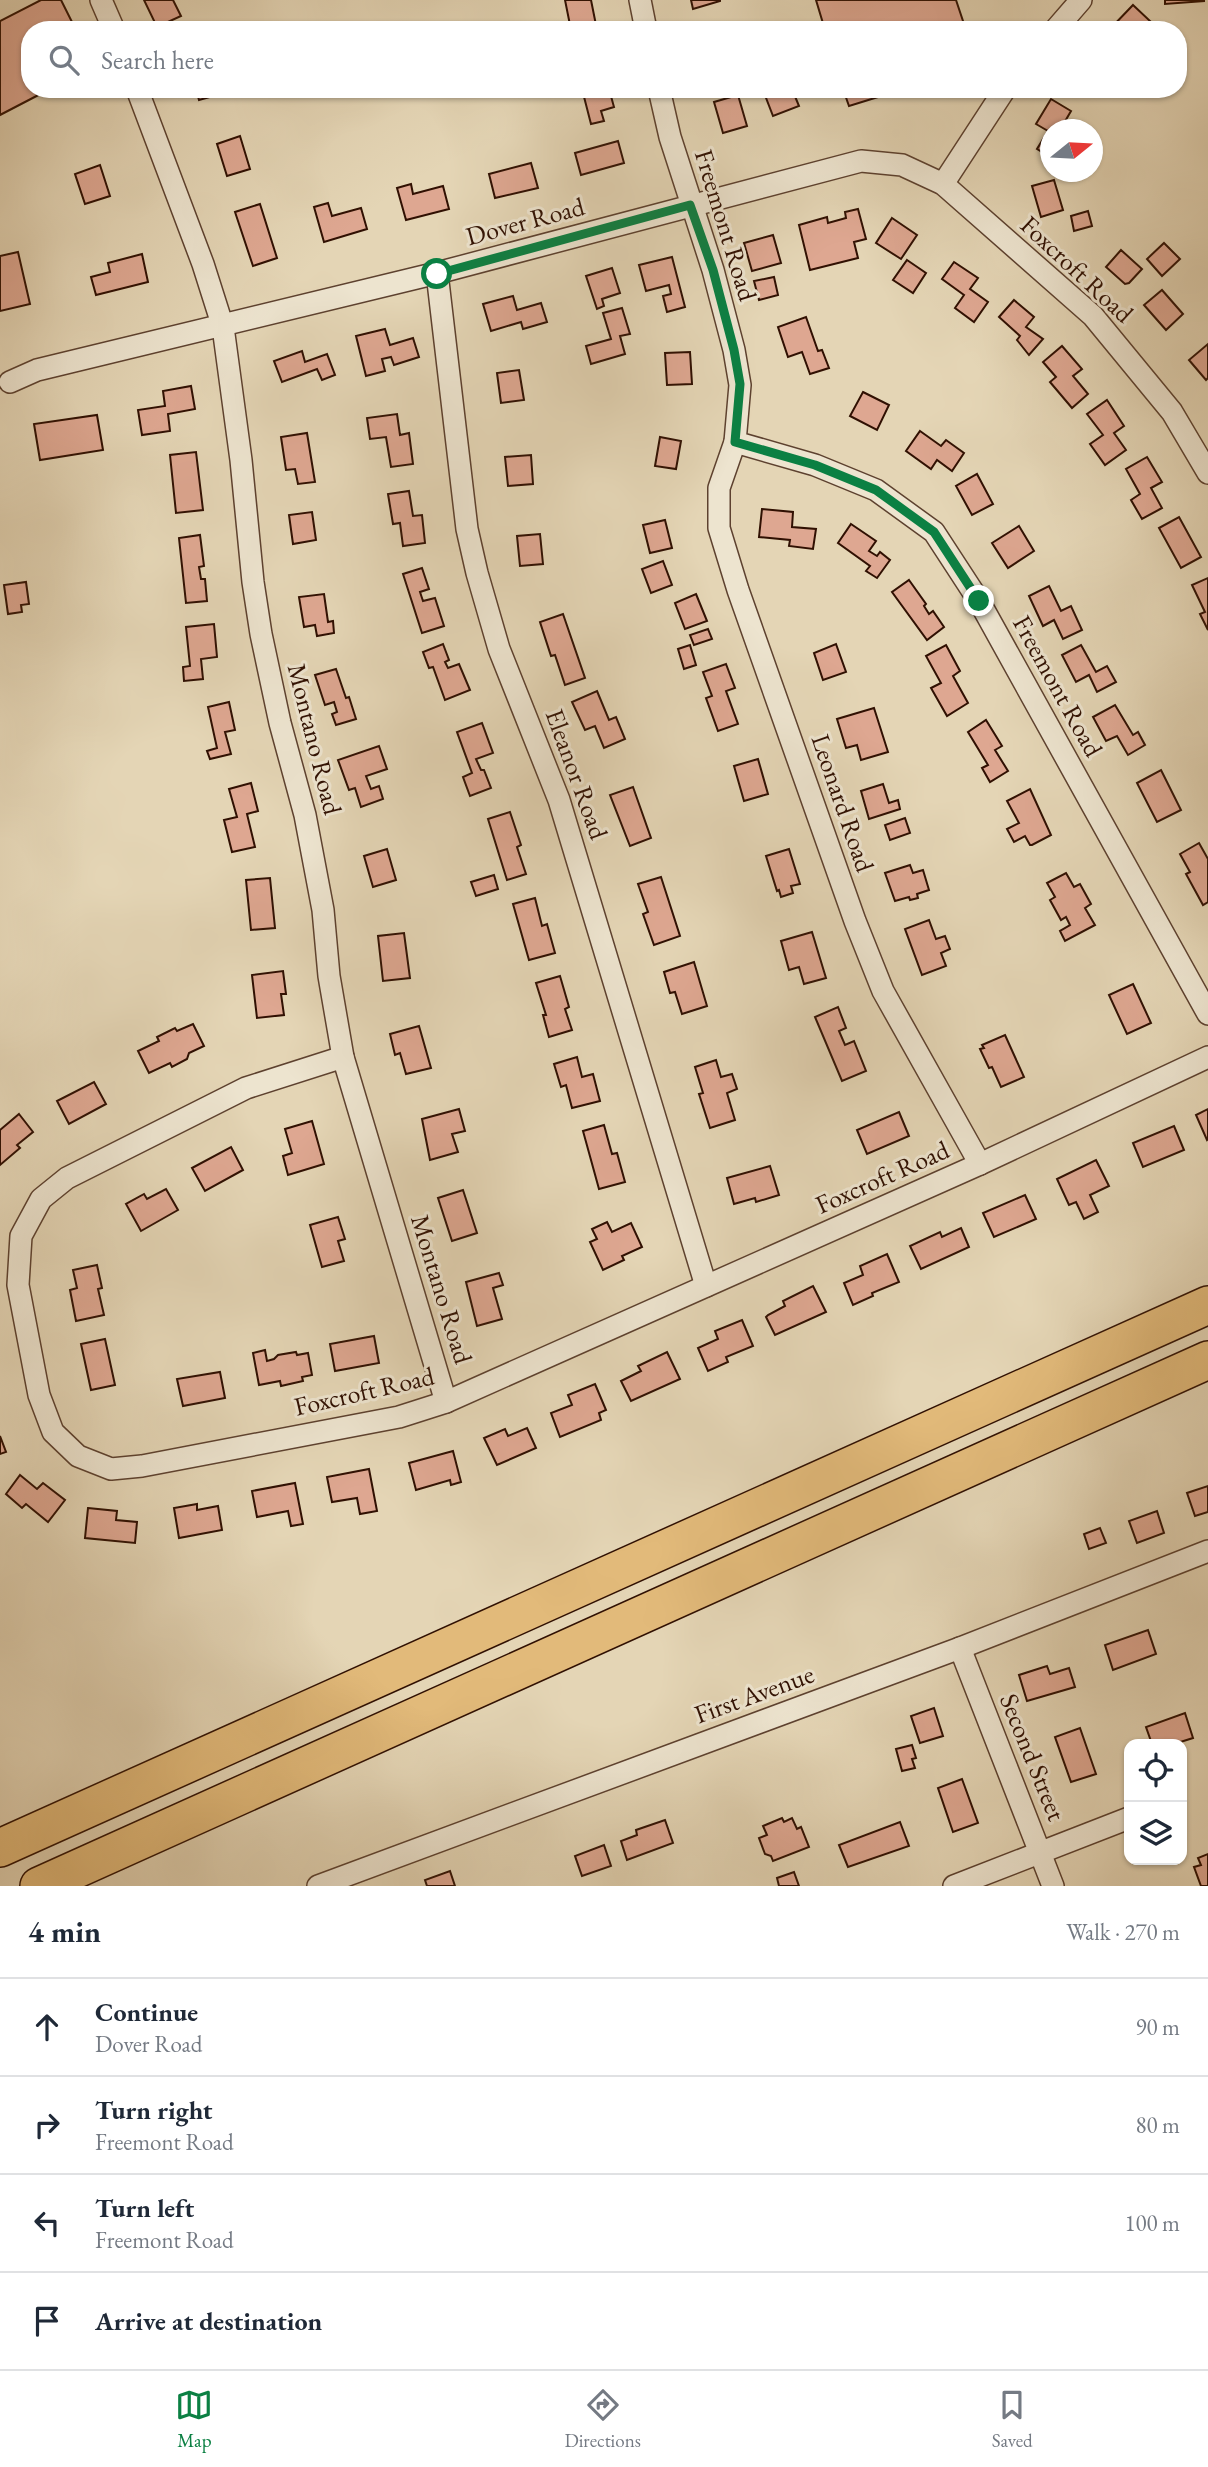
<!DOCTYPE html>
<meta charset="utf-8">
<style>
:root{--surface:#fff;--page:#f6f6f7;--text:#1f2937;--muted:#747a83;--line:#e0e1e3;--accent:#0b8043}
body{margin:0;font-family:"EB Garamond",serif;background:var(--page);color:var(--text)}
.controls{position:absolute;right:21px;bottom:21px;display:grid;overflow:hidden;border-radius:14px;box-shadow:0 2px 5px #0004}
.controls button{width:63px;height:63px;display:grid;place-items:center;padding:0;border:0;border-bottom:2px solid var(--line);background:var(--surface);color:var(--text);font:35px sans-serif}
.compass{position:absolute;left:1040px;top:119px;width:63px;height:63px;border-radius:50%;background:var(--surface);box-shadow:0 2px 5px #0004;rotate:72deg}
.stop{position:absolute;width:21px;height:21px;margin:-16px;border:5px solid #0b8043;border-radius:50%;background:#fff}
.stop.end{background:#0b8043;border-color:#fff;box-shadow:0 2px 7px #0008}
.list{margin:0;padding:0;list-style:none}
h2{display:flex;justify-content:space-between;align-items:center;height:91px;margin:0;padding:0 28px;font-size:30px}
h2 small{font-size:23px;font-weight:400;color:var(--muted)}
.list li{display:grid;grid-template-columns:46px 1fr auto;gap:21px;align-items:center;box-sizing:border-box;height:98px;padding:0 28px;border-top:2px solid var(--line)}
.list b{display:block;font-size:26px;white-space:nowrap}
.list p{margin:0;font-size:23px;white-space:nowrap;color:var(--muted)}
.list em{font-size:23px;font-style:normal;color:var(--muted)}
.icon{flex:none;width:38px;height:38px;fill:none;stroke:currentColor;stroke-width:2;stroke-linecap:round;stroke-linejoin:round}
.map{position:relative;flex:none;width:1208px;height:1886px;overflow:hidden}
.search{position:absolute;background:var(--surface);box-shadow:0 2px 5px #0004;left:21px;right:21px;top:21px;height:77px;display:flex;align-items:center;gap:18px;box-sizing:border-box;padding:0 24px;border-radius:28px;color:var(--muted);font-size:26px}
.sheet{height:483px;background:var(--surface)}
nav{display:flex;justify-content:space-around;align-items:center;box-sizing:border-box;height:98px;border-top:2px solid var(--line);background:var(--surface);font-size:19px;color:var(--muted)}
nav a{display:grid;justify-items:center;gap:4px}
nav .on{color:var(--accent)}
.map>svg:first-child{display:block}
</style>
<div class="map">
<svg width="1208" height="1886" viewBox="0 0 1208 1886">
<rect width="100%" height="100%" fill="#e4d5b5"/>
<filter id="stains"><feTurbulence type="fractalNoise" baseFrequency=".00286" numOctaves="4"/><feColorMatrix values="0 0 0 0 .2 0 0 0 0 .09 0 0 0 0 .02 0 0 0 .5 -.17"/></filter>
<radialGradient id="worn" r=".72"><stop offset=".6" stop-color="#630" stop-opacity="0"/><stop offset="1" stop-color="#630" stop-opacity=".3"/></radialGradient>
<!-- building -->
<g fill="#dea791" stroke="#301002" stroke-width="2">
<path d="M41 0H61L76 30H30V89H50L0 115V21Z"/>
<path d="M144 0H173L181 16 157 27Z"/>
<path d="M565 0H591L597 30H571Z"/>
<path d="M691 0H720V1L693 9Z"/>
<path d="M816 0H956L966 30H825Z"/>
<path d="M1165 0H1204V1L1165 4Z"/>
<path d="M1133 5 1150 21 1142 30H1109Z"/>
<path d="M196 89H223L224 93 199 100Z"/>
<path d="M582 89H609L614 107 601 111 604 121 591 124Z"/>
<path d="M766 89H792L799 106 773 116 763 90Z"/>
<path d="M843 89H904L849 106Z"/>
<path d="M738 95 747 126 723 133 714 102Z"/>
<path d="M1051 99 1071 111 1060 130H1050V157L1037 149 1048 131 1036 124Z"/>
<path d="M240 136 250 169 227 176 217 144Z"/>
<path d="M618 141 624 163 581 175 575 153Z"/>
<path d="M531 163 538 188 495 198 489 174Z"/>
<path d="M100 165 110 196 85 204 75 174Z"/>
<path d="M1054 180 1063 210 1041 217 1032 186Z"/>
<path d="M411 184 413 194 443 186 449 209 406 220 397 188Z"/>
<path d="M328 203 332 216 361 208 367 229 324 242 314 207Z"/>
<path d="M260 204 277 258 253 266 235 212Z"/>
<path d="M858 209 866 239 854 242 858 258 810 270 799 225 827 217 828 223 846 218 845 212Z"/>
<path d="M1088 211 1092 226 1074 231 1071 216Z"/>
<path d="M892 218 917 235 901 259 876 243Z"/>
<path d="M773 235 781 263 752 271 744 243Z"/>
<path d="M1164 243 1180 259 1162 276 1147 259Z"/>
<path d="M1121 250 1142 269 1129 283 1125 284 1106 267Z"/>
<path d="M18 252 30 304 0 311V256Z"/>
<path d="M142 254 148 282 96 295 91 277 110 272 108 263Z"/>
<path d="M672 257 685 307 667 312 663 296 671 294 669 285 646 291 639 265Z"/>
<path d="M907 260 926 273 913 293 893 280Z"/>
<path d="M954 262 978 278 970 289 988 302 974 322 955 308 964 295 942 279Z"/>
<path d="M612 268 620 293 602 299 604 306 597 309 586 276Z"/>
<path d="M774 277 778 295 759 300 754 281Z"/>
<path d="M1162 290 1183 314 1166 330 1144 305Z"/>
<path d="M513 296 517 310 541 303 547 322 523 329 521 322 491 331 483 304Z"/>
<path d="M1014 300 1034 317 1026 327 1043 339 1029 355 1017 340 1020 336 999 317Z"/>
<path d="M622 308 630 334 620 336 625 354 591 364 586 346 611 339 603 313Z"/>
<path d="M806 317 818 351 822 350 829 368 810 374 802 352 788 357 778 327Z"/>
<path d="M385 329 390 345 413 338 419 357 394 365 391 357 382 359 385 371 366 376 356 336Z"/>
<path d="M1208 344V378L1206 380 1189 360Z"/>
<path d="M1062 346 1082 369 1073 376 1088 394 1072 408 1050 382 1056 377 1043 362Z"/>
<path d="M302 351 305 362 327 354 335 375 322 380 317 369 282 382 274 361Z"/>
<path d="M690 352 692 384 667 385 665 353Z"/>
<path d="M519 370 524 400 501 403 497 373Z"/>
<path d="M191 386 195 409 168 414 170 431 142 435 138 410 165 406 163 391Z"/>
<path d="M863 392 889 405 877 430 850 416Z"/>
<path d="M1107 400 1124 426 1114 433 1126 450 1105 465 1090 444 1103 435 1087 414Z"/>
<path d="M397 414 400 435 409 433 413 464 391 467 386 437 370 439 367 418Z"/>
<path d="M97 415 103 450 40 460 34 424Z"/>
<path d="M920 431 941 446 946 440 964 453 952 471 937 460 931 469 906 451Z"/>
<path d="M307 433 315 482 298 484 295 469 286 470 281 437Z"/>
<path d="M660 437 681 441 676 469 655 466Z"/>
<path d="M196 452 203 510 176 513 170 455Z"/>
<path d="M531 455 533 484 508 486 505 457Z"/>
<path d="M1147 457 1162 482 1151 488 1162 508 1142 519 1131 500 1140 494 1126 469Z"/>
<path d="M977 474 993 504 972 515 956 486Z"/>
<path d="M409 491 413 516 422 515 425 543 403 546 400 523 393 524 388 494Z"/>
<path d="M762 509 793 512 792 527 816 529 813 549 789 546 790 540 759 537Z"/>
<path d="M312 512 316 540 293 544 289 515Z"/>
<path d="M1179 517 1201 557 1181 568 1159 528Z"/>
<path d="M665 520 672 548 650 553 643 525Z"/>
<path d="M851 524 876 541 869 551 877 556 880 552 890 560 877 578 866 571 870 566 838 543Z"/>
<path d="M1019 526 1034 551 1008 568 992 543Z"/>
<path d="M540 534 543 564 520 566 517 536Z"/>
<path d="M200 535 204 566 199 567 201 579H205L207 601 186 603 179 538Z"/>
<path d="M663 561 672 585 651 593 642 569Z"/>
<path d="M422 568 429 589 420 592 423 601 435 598 444 626 422 633 403 574Z"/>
<path d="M1208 578V630L1200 614 1205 612 1192 585Z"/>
<path d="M909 580 926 604 924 606 929 614 933 611 944 627 927 640 892 592Z"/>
<path d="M26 582 29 604 21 605 22 612 8 614 4 585Z"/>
<path d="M1049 586 1061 611 1071 606 1082 630 1063 639 1054 620 1043 626 1029 596Z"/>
<path d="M324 594 328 622 333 621 334 633 317 636 315 625 304 627 299 597Z"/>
<path d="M696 594 707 621 685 629 675 603Z"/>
<path d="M563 614 585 678 565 685 555 655 551 656 540 622Z"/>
<path d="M214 624 217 657 201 659 203 679 184 681 183 667 190 666 186 627Z"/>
<path d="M708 629 712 639 694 645 690 635Z"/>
<path d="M443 644 449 660 445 662 448 668 459 664 470 690 445 700 433 667 429 668 423 652Z"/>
<path d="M836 644 846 672 823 680 814 653Z"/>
<path d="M690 645 696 665 684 669 678 649Z"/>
<path d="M946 645 960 671 953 676 968 703 947 716 931 688 941 683 926 656Z"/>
<path d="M1081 645 1096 672 1107 666 1116 682 1097 692 1089 675 1076 682 1062 655Z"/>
<path d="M726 664 735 688 726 691 738 724 718 731 706 698 712 696 703 672Z"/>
<path d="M336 669 346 698 349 697 356 719 336 725 332 714 337 712 334 702 325 705 315 675Z"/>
<path d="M597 691 609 720 616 717 625 739 604 748 595 726 585 730 572 702Z"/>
<path d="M229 702 235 730 225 732 231 754 210 759 207 751 217 748 208 707Z"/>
<path d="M1115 705 1133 735 1138 732 1145 745 1128 755 1117 736 1106 741 1093 717Z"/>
<path d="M874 708 888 752 861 760 857 745 846 748 837 719Z"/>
<path d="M986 720 1002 746 995 750 1008 771 990 782 982 768 988 765 968 732Z"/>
<path d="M482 723 493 753 476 759 481 770H484L491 788 470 796 463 777 472 773 457 732Z"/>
<path d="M379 746 387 769 366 776 371 789 379 786 383 799 361 807 355 788 349 790 338 760Z"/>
<path d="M758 759 768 794 744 801 734 766Z"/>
<path d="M1161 770 1181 810 1157 822 1137 783Z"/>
<path d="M251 783 258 811 247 814 255 847 232 852 224 820 237 817 229 789Z"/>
<path d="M883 784 889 803 898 800 900 809 869 819 861 791Z"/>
<path d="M633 787 651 838 630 846 610 795Z"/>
<path d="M1030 789 1051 835 1032 845H1030L1025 836 1014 842 1007 829 1019 823 1007 801Z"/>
<path d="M510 812 521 845 517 847 526 874 507 880 488 819Z"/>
<path d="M905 818 910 833 890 840 885 825Z"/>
<path d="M1199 843 1208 859V902L1203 905 1186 874 1190 872 1180 854Z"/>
<path d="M387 849 396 880 373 887 364 856Z"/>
<path d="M789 849 800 884 791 886 793 893 781 897 779 890 777 891 766 856Z"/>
<path d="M910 865 913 873 923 870 929 890 917 894 918 898 910 900 909 897 895 901 885 873Z"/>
<path d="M1066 873 1074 887 1080 884 1091 904 1085 908 1095 925 1065 941 1060 931 1070 925 1066 917 1061 920 1050 900 1055 897 1047 883Z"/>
<path d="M494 875 498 889 476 896 471 882Z"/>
<path d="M661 877 680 936 654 945 643 914 648 912 638 884Z"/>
<path d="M270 878 275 928 251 930 246 880Z"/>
<path d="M535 898 542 926 547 924 555 953 529 960 513 904Z"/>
<path d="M929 920 936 939 945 936 950 949 941 953 946 966 922 975 905 929Z"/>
<path d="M812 932 826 978 804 984 799 967 789 970 781 941Z"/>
<path d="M404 933 410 978 383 981 378 936Z"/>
<path d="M694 962 707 1006 682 1014 675 992 670 993 664 972Z"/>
<path d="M283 971 286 994H281L284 1015 257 1018 252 975Z"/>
<path d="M560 976 569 1007 565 1009 572 1030 549 1037 543 1015H546L536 983Z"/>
<path d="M1133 984 1151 1023 1127 1034 1109 995Z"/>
<path d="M838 1007 846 1028 839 1031 845 1045 854 1041 866 1071 842 1081 815 1017Z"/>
<path d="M193 1024 204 1046 189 1053 187 1059 172 1067 170 1063 149 1073 138 1051 159 1041 157 1037 175 1028 177 1031Z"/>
<path d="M419 1026 431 1068 406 1074 400 1053 395 1055 390 1034Z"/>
<path d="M1005 1035 1024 1077 1001 1087 992 1067 989 1068 980 1049 984 1048 982 1045Z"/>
<path d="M577 1057 582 1077 593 1074 600 1101 572 1108 566 1085 561 1087 554 1064Z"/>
<path d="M716 1060 721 1077 732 1074 737 1089 727 1093 735 1120 710 1128 699 1094 703 1093 695 1067Z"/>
<path d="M94 1082 106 1104 69 1124 57 1101Z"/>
<path d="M459 1109 465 1131 452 1134 458 1152 430 1160 422 1119Z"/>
<path d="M1208 1109V1139L1207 1140 1196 1115Z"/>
<path d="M899 1112 909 1136 867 1154 857 1130Z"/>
<path d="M19 1114 33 1132 17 1145 20 1148 0 1165V1130Z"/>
<path d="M312 1121 324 1164 288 1175 283 1156 292 1153 285 1129Z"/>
<path d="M604 1125 612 1154 617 1153 625 1182 599 1189 583 1131Z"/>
<path d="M1174 1126 1184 1150 1143 1167 1133 1143Z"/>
<path d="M231 1147 243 1170 205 1191 192 1168Z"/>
<path d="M1096 1160 1109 1186 1090 1195 1098 1212 1084 1219 1076 1202 1069 1205 1057 1179Z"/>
<path d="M770 1166 779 1195 756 1202 755 1198 734 1204 727 1178Z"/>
<path d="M166 1189 178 1210 141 1231 126 1204 144 1194 147 1199Z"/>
<path d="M463 1190 477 1233 452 1241 438 1198Z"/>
<path d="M1025 1195 1036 1219 994 1237 983 1213Z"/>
<path d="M338 1217 345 1239 338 1241 344 1261 322 1267 310 1225Z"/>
<path d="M607 1222 612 1232 631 1223 642 1247 622 1256 624 1260 603 1270 590 1242 597 1239 592 1229Z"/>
<path d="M961 1228 969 1247 921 1269 910 1246 940 1232 942 1237Z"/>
<path d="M887 1254 899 1282 872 1293 873 1296 853 1305 844 1283 863 1275 860 1266Z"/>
<path d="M97 1265 102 1288 98 1289 104 1315 76 1321 70 1290 77 1288 73 1270Z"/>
<path d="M499 1273 503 1285 493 1288 502 1319 477 1326 466 1282Z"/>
<path d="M813 1286 826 1312 775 1335 766 1317 768 1315 785 1306 783 1301Z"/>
<path d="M742 1320 753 1346 726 1357 728 1362 708 1371 698 1348 718 1339 715 1331Z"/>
<path d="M374 1336 379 1363 335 1371 330 1344Z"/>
<path d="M105 1339 115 1385 91 1390 81 1344Z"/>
<path d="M265 1350 267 1361 274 1359 278 1355 296 1352 297 1355 308 1353 312 1375 302 1377 303 1381 281 1386 280 1381 259 1385 253 1353Z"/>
<path d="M667 1352 680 1379 631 1401 621 1381 641 1371 638 1366Z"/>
<path d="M220 1372 225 1398 183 1406 177 1379Z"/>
<path d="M595 1384 606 1410 599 1413 601 1420 560 1437 551 1413 572 1405 568 1395Z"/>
<path d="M527 1428 536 1448 497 1465 484 1438 505 1429 508 1436Z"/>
<path d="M0 1436 6 1452 0 1454Z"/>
<path d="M453 1451 461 1482 451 1485 450 1480 416 1490 409 1463Z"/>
<path d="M369 1469 377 1511 360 1514 357 1498 332 1502 327 1477Z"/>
<path d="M20 1475 37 1489 43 1483 65 1500 48 1522 26 1504 22 1508 6 1494Z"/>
<path d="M295 1483 303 1524 291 1526 288 1511 257 1517 252 1491Z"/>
<path d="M1208 1486V1512L1195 1516 1187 1493Z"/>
<path d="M197 1504V1510L218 1506 222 1530 179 1538 174 1508Z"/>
<path d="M88 1508 117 1511 116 1520 137 1522 135 1543 85 1538Z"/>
<path d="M1157 1511 1164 1533 1137 1543 1129 1521Z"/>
<path d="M1100 1528 1106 1543 1089 1549 1084 1534Z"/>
<path d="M1148 1630 1156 1654 1113 1670 1105 1645Z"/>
<path d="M1047 1666 1050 1674 1069 1668 1075 1687 1027 1701 1019 1675Z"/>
<path d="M934 1708 943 1736 920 1743 911 1716Z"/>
<path d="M1185 1713 1193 1738 1174 1744H1152L1146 1727Z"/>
<path d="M1080 1728 1096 1774 1071 1782 1055 1737Z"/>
<path d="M912 1745 916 1758 912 1759 915 1768 902 1771 896 1749Z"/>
<path d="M962 1779 978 1823 953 1832 938 1788Z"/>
<path d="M782 1818 784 1822 792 1818 797 1829 801 1827 809 1847 773 1861 771 1856 765 1854 759 1838 767 1835 763 1826Z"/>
<path d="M665 1820 673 1843 627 1860 621 1841 637 1835 636 1830Z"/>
<path d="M900 1822 909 1846 848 1867 839 1845Z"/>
<path d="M604 1845 611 1866 582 1876 575 1856Z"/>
<path d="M1208 1854V1886H1201L1194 1867 1201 1865 1198 1858Z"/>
<path d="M450 1871 455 1886H427L425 1880Z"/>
<path d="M794 1872 799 1886H779L777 1878Z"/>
</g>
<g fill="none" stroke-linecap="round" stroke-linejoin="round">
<!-- minor casing -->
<g stroke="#5d412f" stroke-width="24">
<g id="minor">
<path d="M101 0 114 30"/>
<path d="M640 0 646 30"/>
<path d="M1055 30 1081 0"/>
<path d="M137 89 203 264 223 327 241 460 253 582 261 634 280 723 305 815 323 910 329 976 343 1057 446 1402"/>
<path d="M659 89 670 137 713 270 734 350 740 385 735 442 815 465 876 490 934 532 979 601 1208 1014"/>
<path d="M943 184 1005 89"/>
<path d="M437 273 467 529 477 573 499 649 559 800 706 1286"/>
<path d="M10 382 37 370 437 273 861 161 902 165 943 184 1093 316 1172 412 1208 473"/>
<path d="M735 442 719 488V528L738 590 855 921 883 991 980 1164"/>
<path d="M343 1057 246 1088 67 1178 41 1199 21 1236 18 1285 39 1395 53 1432 78 1456 111 1469 142 1466 399 1417 446 1402 980 1164 1208 1057"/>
<path d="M960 1648 1053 1886"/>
<path d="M318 1886 960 1648 1208 1551"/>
<path d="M954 1886 1129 1818"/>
</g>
</g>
<!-- motorway casing -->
<g stroke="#301002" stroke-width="40">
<g id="motorway">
<path d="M0 1848 1208 1305"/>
<path d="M39 1886 1208 1360"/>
</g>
</g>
<!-- minor -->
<use href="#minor" stroke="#ede4cf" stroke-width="21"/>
<!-- motorway -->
<use href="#motorway" stroke="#e2ba7a" stroke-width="37"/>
</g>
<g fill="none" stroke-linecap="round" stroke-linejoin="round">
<!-- route -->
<path stroke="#0b8043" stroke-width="9" d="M437 274 690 205 713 270 734 350 740 384 735 442 815 465 876 490 934 532 979 601"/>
</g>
<g text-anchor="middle" stroke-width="6" stroke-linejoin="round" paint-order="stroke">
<!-- street labels -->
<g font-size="26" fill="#301002" stroke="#ede4cf">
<text transform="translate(525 221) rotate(-15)" y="9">Dover Road</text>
<text transform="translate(726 225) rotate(73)" y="9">Freemont Road</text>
<text transform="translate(1077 269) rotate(43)" y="9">Foxcroft Road</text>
<text transform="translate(1058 686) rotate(61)" y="9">Freemont Road</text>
<text transform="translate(315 739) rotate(76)" y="9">Montano Road</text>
<text transform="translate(577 774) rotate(70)" y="9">Eleanor Road</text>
<text transform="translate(843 803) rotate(71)" y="9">Leonard Road</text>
<text transform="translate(882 1177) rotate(-24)" y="9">Foxcroft Road</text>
<text transform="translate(442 1289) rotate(73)" y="9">Montano Road</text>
<text transform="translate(364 1391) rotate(-13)" y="9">Foxcroft Road</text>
<text transform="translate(754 1694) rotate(-20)" y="9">First Avenue</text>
<text transform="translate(1033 1757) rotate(68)" y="9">Second Street</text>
</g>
</g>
<rect width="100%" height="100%" filter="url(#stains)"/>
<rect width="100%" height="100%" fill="url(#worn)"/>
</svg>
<div class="controls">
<button><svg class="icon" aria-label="locate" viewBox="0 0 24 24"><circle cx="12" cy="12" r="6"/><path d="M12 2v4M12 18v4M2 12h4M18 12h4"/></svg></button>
<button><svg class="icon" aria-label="layers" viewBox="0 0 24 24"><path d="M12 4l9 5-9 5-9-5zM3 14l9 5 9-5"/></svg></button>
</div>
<svg class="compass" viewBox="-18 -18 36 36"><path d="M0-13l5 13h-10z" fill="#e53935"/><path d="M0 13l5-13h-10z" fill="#747a83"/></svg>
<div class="stop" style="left:437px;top:274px"></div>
<div class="stop end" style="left:979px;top:601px"></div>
<div class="search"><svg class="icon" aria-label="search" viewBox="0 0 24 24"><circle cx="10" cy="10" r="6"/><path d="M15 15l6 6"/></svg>Search here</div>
</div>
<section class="sheet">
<h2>4 min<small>Walk · 270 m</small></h2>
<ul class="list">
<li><svg class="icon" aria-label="ahead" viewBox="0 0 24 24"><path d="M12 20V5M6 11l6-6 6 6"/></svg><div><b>Continue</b><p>Dover Road</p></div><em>90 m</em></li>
<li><svg class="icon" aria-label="right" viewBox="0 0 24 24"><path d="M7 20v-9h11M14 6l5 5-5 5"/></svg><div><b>Turn right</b><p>Freemont Road</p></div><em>80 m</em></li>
<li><svg class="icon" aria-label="left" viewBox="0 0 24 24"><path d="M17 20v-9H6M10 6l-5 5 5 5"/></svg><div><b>Turn left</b><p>Freemont Road</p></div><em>100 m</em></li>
<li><svg class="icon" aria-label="arrive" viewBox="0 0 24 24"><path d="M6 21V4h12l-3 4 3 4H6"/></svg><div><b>Arrive at destination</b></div></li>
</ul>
</section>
<nav>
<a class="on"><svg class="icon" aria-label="map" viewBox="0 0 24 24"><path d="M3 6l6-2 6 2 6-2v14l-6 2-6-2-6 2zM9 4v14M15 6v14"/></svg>Map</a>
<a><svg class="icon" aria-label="directions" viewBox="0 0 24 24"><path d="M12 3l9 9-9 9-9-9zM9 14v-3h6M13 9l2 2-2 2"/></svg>Directions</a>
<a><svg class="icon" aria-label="saved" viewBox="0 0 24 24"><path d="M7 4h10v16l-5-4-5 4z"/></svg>Saved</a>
</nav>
